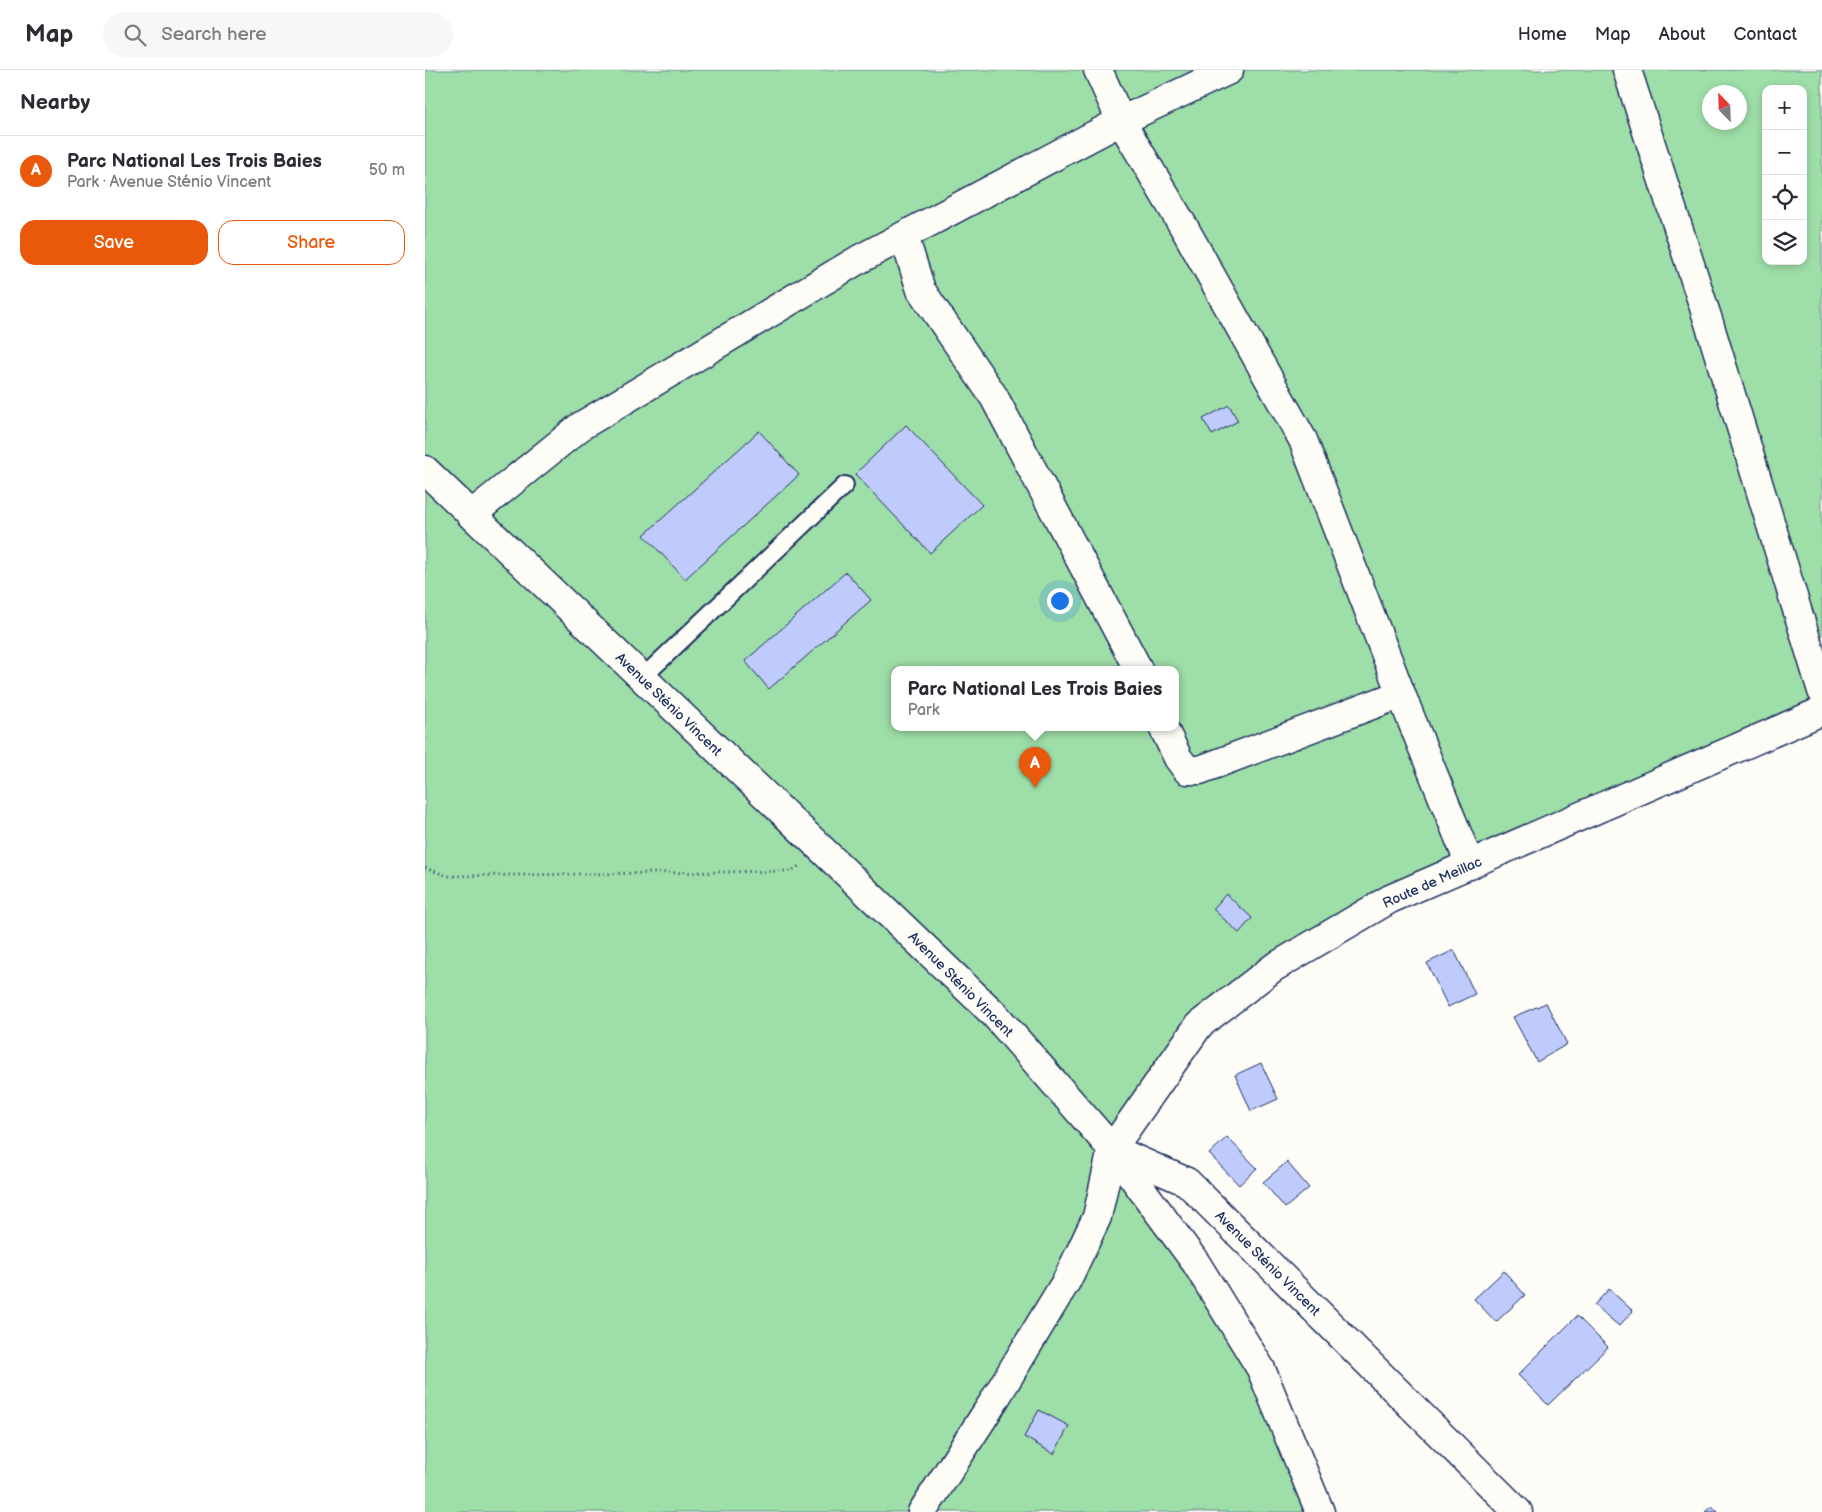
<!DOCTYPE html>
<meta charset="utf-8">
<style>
:root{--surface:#fff;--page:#f7f7f7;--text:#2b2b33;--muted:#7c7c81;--line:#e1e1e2;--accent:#ea580c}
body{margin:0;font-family:"Balsamiq Sans",sans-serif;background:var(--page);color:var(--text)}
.controls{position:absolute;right:15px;top:15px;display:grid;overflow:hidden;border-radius:10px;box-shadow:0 2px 8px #0003}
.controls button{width:45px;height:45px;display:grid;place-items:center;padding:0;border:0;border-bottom:1px solid var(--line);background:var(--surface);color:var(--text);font:25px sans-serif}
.compass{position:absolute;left:1277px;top:15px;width:45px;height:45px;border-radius:50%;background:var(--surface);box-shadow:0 2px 8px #0003;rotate:337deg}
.you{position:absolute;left:634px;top:530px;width:18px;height:18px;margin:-12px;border:4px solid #fff;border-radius:50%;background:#1a73e8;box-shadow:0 0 0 8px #1a73e833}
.badge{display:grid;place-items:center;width:32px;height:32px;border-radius:50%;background:var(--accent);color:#fff;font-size:16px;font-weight:700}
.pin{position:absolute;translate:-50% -41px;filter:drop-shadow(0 1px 2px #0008)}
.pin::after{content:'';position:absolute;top:26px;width:18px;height:15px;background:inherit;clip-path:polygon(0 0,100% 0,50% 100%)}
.popup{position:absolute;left:466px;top:596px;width:288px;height:65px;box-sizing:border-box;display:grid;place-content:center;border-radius:10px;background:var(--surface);filter:drop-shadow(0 1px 4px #0005);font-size:16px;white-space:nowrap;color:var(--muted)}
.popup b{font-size:19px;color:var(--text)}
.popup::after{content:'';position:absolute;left:50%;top:100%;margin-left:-10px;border:10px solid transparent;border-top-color:var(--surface)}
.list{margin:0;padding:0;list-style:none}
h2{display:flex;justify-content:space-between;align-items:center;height:65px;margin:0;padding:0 20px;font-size:21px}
h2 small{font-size:16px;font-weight:400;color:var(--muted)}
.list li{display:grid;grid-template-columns:32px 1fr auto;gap:15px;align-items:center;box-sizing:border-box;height:70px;padding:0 20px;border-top:1px solid var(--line)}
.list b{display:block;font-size:19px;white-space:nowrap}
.list p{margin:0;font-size:16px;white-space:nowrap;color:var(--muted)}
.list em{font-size:16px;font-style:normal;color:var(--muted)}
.actions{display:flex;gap:10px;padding:15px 20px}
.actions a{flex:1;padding:11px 0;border:1px solid var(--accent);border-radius:15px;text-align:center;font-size:18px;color:var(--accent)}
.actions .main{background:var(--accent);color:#fff}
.icon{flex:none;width:28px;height:28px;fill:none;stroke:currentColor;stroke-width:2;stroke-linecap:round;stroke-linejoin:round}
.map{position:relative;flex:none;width:1397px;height:1442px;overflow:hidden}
header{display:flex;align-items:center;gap:30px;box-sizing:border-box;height:70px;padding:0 25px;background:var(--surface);border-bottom:1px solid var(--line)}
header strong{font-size:24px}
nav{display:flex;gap:28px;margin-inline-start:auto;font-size:18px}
.search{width:350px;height:45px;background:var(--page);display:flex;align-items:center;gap:12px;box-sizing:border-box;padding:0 18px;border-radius:28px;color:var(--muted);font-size:19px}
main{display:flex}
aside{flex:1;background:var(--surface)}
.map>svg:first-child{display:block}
</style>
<header>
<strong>Map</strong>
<div class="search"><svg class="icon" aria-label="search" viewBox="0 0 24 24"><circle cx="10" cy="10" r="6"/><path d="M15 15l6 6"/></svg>Search here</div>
<nav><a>Home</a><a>Map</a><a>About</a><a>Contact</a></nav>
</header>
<main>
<aside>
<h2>Nearby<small></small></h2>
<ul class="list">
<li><span class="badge">A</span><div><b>Parc National Les Trois Baies</b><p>Park · Avenue Sténio Vincent</p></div><em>50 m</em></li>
</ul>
<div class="actions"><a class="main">Save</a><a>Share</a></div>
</aside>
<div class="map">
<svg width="1397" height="1442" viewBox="0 0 1397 1442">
<rect width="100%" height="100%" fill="#fdfcf7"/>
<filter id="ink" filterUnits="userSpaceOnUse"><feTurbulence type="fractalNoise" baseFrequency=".02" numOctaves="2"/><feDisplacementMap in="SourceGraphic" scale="10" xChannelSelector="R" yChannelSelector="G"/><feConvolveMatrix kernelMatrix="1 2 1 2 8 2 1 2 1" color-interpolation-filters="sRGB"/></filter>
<g filter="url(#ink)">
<!-- green -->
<path fill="#9edea8" stroke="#5c8683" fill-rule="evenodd" d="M0 0H1397V641L1045 795 774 955 687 1079 771 1193 895 1442H0ZM1341 19H1378V191H1341ZM1284 22H1314V52H1284ZM470 599H750V657H470Z"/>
<!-- building -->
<g fill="#bfcbfc" stroke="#1b2f5e">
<path d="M804 335 813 351 787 365 778 349Z"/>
<path d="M481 355 557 435 505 483 430 404Z"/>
<path d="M334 361 374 405 260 509 219 465Z"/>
<path d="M421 502 446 530 344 619 320 591Z"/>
<path d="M801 824 827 848 814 863 788 839Z"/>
<path d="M1029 880 1050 924 1023 937 1002 893Z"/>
<path d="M1121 933 1142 974 1112 992 1088 947Z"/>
<path d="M836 993 853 1029 826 1041 810 1005Z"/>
<path d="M802 1067 832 1098 814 1115 784 1084Z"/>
<path d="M862 1092 884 1118 860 1138 838 1112Z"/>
<path d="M1079 1201 1100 1225 1071 1252 1049 1229Z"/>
<path d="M1184 1219 1208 1241 1194 1256 1169 1235Z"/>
<path d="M1152 1246 1183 1277 1123 1335 1093 1305Z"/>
<path d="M614 1340 644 1356 629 1384 599 1367Z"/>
<path d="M1287 1436 1293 1442H1280Z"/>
</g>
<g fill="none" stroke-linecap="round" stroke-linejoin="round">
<!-- service casing -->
<g stroke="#1b2f5e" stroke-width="20">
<path id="service" d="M217 608 420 415"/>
</g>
<!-- minor casing -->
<g stroke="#1b2f5e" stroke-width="31">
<g id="minor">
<path d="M673 0 696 51 760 159 878 370 976 624"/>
<path d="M1202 0 1284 253 1397 621"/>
<path d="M479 166 496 220 569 327 713 599"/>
<path d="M46 445 156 356 433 190 696 51 804 0"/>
<path d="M738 657 753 688 762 700H775L976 624 1045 795"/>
<path d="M497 1442 567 1334 642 1210 672 1147 687 1079 762 1112 1093 1442"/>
</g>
</g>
<!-- tertiary casing -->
<g stroke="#1b2f5e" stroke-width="31">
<path id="tertiary" d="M687 1079 774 955 848 898 965 829 1397 641"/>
</g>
<!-- secondary casing -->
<g stroke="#1b2f5e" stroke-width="31">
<path id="secondary" d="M0 400 570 945 687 1079 771 1193 836 1299 895 1442"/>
</g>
<!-- path -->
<path stroke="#1b2f5e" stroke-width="3" stroke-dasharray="1 4" stroke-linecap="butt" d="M0 798 23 806 366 801 374 796"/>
<!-- service -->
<use href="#service" stroke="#fdfcf7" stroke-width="16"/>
<!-- minor -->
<use href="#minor" stroke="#fdfcf7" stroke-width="28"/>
<!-- tertiary -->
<use href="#tertiary" stroke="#fdfcf7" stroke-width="28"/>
<!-- secondary -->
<use href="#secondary" stroke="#fdfcf7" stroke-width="28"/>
</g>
</g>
<g text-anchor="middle" stroke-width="4" stroke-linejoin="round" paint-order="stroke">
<!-- street labels -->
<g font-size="14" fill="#1b2f5e" stroke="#fdfcf7">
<text transform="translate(244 634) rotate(44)" y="5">Avenue Sténio Vincent</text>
<text transform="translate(1007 812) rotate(-24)" y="5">Route de Meillac</text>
<text transform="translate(536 914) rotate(45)" y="5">Avenue Sténio Vincent</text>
<text transform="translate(843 1193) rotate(45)" y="5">Avenue Sténio Vincent</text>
</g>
</g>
</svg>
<div class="controls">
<button>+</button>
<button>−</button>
<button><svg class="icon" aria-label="locate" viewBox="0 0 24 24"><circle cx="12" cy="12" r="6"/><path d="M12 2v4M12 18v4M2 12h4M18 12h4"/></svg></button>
<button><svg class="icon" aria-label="layers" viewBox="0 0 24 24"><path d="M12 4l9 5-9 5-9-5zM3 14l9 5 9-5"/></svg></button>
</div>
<svg class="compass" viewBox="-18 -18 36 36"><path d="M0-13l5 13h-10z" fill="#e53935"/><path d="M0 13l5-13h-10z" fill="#7c7c81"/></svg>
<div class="you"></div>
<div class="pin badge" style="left:610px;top:718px">A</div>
<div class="popup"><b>Parc National Les Trois Baies</b>Park</div>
</div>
</main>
